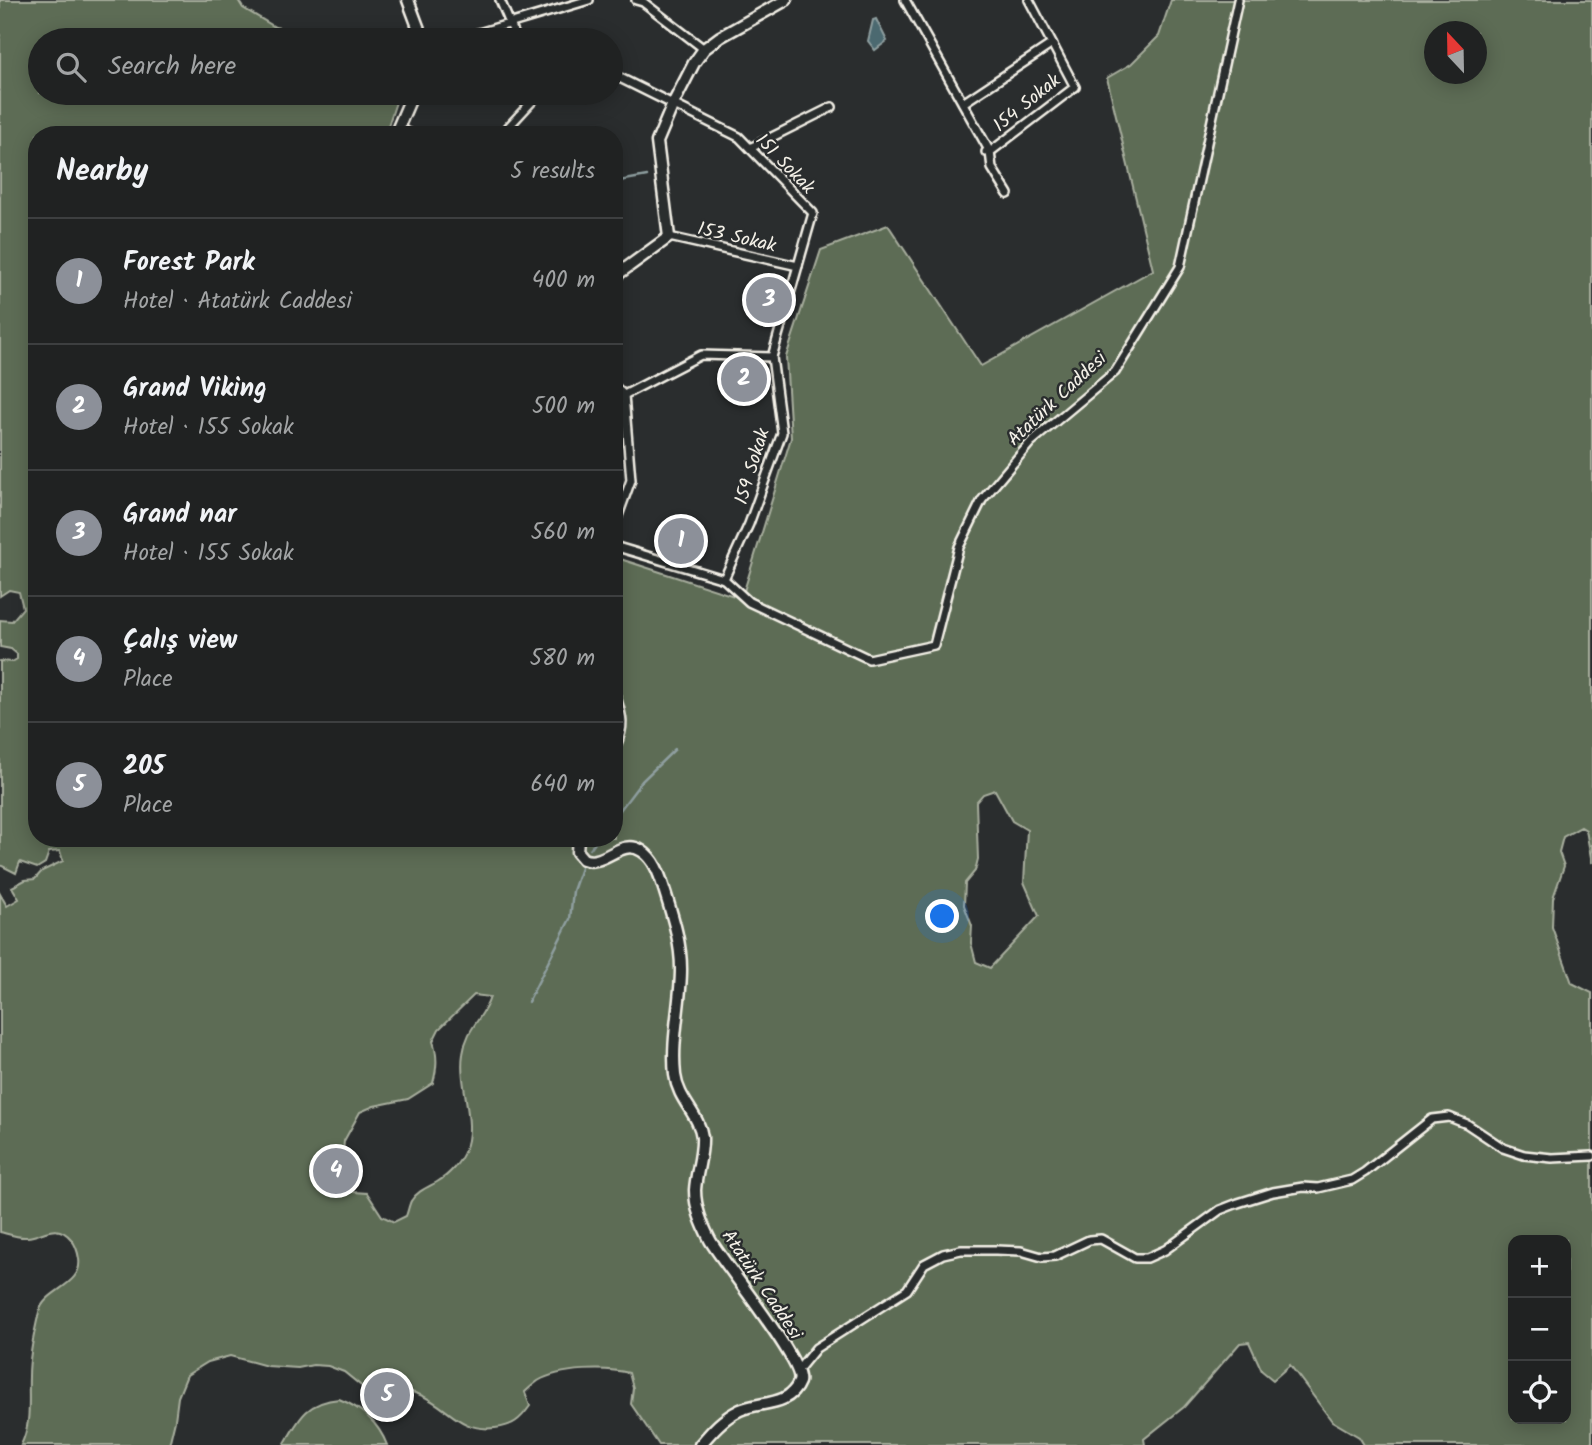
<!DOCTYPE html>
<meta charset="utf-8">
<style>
:root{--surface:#202222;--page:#282a2a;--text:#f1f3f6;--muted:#a2a4a5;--line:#3d3f40;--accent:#8c9099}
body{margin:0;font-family:Kalam,sans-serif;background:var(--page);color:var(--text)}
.controls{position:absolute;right:21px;bottom:21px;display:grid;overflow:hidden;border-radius:14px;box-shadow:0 4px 18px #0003}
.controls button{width:63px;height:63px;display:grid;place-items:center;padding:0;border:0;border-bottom:2px solid var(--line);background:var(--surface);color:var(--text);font:35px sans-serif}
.compass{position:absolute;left:1424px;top:21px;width:63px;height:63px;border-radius:50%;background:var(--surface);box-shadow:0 4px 18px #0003;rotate:338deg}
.you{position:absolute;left:943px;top:917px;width:24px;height:24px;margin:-18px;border:5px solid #fff;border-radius:50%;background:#1a73e8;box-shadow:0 0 0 10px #1a73e833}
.badge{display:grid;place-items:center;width:46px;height:46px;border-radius:50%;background:var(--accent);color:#fff;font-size:23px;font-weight:700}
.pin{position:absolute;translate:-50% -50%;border:4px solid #fff;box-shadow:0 2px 7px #0006}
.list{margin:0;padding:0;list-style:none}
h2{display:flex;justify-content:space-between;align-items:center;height:91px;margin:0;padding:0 28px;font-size:30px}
h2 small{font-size:23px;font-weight:400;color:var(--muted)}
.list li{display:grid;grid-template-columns:46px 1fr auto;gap:21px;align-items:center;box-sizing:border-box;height:126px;padding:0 28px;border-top:2px solid var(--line)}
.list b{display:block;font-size:26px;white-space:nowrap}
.list p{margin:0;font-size:23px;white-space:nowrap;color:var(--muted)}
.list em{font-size:23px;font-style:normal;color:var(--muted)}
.icon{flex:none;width:38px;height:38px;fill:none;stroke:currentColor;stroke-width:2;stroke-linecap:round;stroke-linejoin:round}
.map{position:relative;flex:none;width:1592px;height:1445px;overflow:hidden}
.search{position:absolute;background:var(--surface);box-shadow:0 4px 18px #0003;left:28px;top:28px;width:595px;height:77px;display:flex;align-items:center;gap:18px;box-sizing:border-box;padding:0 24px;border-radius:38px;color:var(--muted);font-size:26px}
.panel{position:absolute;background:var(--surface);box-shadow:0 4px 18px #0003;left:28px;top:126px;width:595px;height:721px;border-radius:28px}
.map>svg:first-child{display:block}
</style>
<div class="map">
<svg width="1592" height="1445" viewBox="0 0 1592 1445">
<rect width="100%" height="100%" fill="#2a2d2e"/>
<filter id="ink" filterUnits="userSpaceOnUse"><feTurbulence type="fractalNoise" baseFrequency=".0143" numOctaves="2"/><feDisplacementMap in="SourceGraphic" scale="14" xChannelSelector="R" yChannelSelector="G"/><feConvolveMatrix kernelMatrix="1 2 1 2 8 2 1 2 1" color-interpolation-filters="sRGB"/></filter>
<g filter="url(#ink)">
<!-- green -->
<g fill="#5d6c55" stroke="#a8ae9e" stroke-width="2" fill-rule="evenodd">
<path d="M0 0H238L243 8 275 27 322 36 366 35 394 40H40V93H399L385 135H37V838H614V557L737 597 744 591 791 438 786 357 821 250 888 225 981 366 1153 270 1107 78 1131 64 1159 36 1171 0H1592V863L1586 830 1581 827 1563 837 1559 852 1564 866 1553 898 1552 927 1572 983 1592 993V1445H1364L1359 1437 1332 1421 1290 1365 1273 1380 1262 1371 1249 1342 1240 1343 1184 1407 1144 1439 1145 1445H659L631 1404 633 1388 629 1373C606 1367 560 1368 538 1381 534 1384 529 1388 525 1392L530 1406C520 1420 513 1426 495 1428 457 1432 450 1406 418 1394 403 1388 387 1393 370 1393L344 1372 328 1366 313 1365 298 1368 267 1366 230 1356 208 1362 187 1375 178 1397 175 1420 169 1445H21C32 1422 28 1401 29 1376 29 1355 34 1333 39 1312 45 1289 83 1286 79 1259 78 1252 76 1245 71 1239 56 1221 43 1236 27 1237 19 1238 8 1234 0 1232V894L7 906 19 899 12 887 25 880 35 879 42 871 63 861 60 851 49 852 45 863 37 868 20 862 16 873 0 865V661L12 662 17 659V654L11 649 0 647V620L12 621 23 608 19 592 9 590 0 596ZM1434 32H1476V74H1434ZM995 790 1012 821 1027 830 1024 882 1039 916 990 968 976 962 971 943 972 926 964 905 965 883 975 871 978 859 976 802 983 794ZM474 995 490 997C483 1020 467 1026 463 1054 458 1084 477 1123 465 1150 460 1163 449 1175 437 1182 428 1187 417 1191 411 1201 409 1205 408 1211 406 1216L394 1222 382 1216 367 1193 354 1192 340 1185 344 1141 360 1112 374 1106 408 1099 433 1083C437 1068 438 1057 433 1041L439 1029ZM1513 1240H1566V1419H1513Z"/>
<path d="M339 1399C362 1408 378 1422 387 1445H284C299 1419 306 1402 339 1399Z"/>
</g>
<!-- water -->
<path fill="#4c6970" stroke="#8f9fa0" stroke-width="2" d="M876 19 887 41 875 50 868 41 873 20Z"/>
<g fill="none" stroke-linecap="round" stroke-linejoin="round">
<!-- stream -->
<g stroke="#8f9fa0" stroke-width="2.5">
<path d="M614 182 647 176"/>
<path d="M614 818 642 781 675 749"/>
<path d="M590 849 598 838"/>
<path d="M528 1002 570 919 573 891 581 868"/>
</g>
<!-- street casing -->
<g stroke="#f4f1e8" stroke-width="12">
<g id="street">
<path d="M500 0 517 40"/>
<path d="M636 0 643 2 704 49"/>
<path d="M905 0 990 152 1075 87 1029 0"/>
<path d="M455 40 589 0"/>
<path d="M611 78 618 77 739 137 813 213 772 357 701 355 624 395"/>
<path d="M963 103 1052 44"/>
<path d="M398 128 414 135"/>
<path d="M501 135 537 96 549 93"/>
<path d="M750 148 832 107"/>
<path d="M986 152H990L992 168 1008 194"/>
<path d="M669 237 798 266"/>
<path d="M614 386 624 395 631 480 614 527"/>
<path d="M614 546 724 579 749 602 869 659 934 645 959 547 982 500 1031 442 1115 372 1180 267 1238 0"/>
<path d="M724 579 749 524 782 433 772 357"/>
<path d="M798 1370 816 1348 907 1290 924 1264 943 1254 961 1250H996L1021 1251 1042 1257 1055 1256 1089 1240 1101 1239 1135 1258H1147L1165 1250 1220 1210 1238 1203 1273 1192 1303 1187 1318 1188 1352 1180 1365 1172 1432 1119 1449 1117 1467 1124 1503 1148 1524 1155 1552 1158 1592 1156"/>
</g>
</g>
<!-- secondary casing -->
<g stroke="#f4f1e8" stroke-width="15">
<g id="secondary">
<path d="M408 0 423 40"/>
<path d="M395 135 413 93"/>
<path d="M614 277 669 237 657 142 673 104 694 63 704 49 720 37 786 0"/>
<path d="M614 695C621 717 624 725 614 747"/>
<path d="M578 838 577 852 583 859C604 868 620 837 642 851 656 860 660 877 665 892 673 918 681 942 681 969 681 1004 671 1039 675 1075 678 1100 699 1114 702 1137 703 1155 696 1172 695 1190 695 1208 702 1224 710 1240 723 1263 806 1364 799 1382 789 1407 760 1401 740 1410 723 1418 712 1431 700 1445"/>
</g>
</g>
<!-- street -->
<use href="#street" stroke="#2a2d2e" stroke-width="7"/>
<!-- secondary -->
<use href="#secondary" stroke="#2a2d2e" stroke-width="10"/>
</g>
</g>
<g text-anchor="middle" stroke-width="5" stroke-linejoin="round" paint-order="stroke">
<!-- street labels -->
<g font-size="19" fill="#f4f1e8" stroke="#2a2d2e">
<text transform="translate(1026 102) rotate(-39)" y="7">154 Sokak</text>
<text transform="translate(786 163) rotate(46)" y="7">151 Sokak</text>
<text transform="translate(737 236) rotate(13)" y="7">153 Sokak</text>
<text transform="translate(1056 398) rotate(-43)" y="7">Atatürk Caddesi</text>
<text transform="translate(751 466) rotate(-73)" y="7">159 Sokak</text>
<text transform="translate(763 1284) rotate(56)" y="7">Atatürk Caddesi</text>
</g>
</g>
</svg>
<div class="controls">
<button>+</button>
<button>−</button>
<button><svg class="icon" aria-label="locate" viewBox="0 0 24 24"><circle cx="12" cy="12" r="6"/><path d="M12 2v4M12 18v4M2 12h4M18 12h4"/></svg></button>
</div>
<svg class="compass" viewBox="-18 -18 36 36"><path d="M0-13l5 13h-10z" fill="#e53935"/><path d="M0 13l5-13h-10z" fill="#a2a4a5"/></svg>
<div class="you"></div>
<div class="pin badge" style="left:681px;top:541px">1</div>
<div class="pin badge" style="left:744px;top:379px">2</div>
<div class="pin badge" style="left:769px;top:300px">3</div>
<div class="pin badge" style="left:336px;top:1171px">4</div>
<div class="pin badge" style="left:387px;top:1395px">5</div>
<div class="search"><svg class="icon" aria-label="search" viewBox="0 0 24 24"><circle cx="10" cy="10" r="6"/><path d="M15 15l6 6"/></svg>Search here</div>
<section class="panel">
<h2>Nearby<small>5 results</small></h2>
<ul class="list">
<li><span class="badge">1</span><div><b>Forest Park</b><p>Hotel · Atatürk Caddesi</p></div><em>400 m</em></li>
<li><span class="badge">2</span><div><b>Grand Viking</b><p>Hotel · 155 Sokak</p></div><em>500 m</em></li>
<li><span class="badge">3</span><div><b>Grand nar</b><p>Hotel · 155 Sokak</p></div><em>560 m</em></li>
<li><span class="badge">4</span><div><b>Çalış view</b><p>Place</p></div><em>580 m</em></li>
<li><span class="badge">5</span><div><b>205</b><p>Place</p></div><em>640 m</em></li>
</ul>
</section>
</div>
